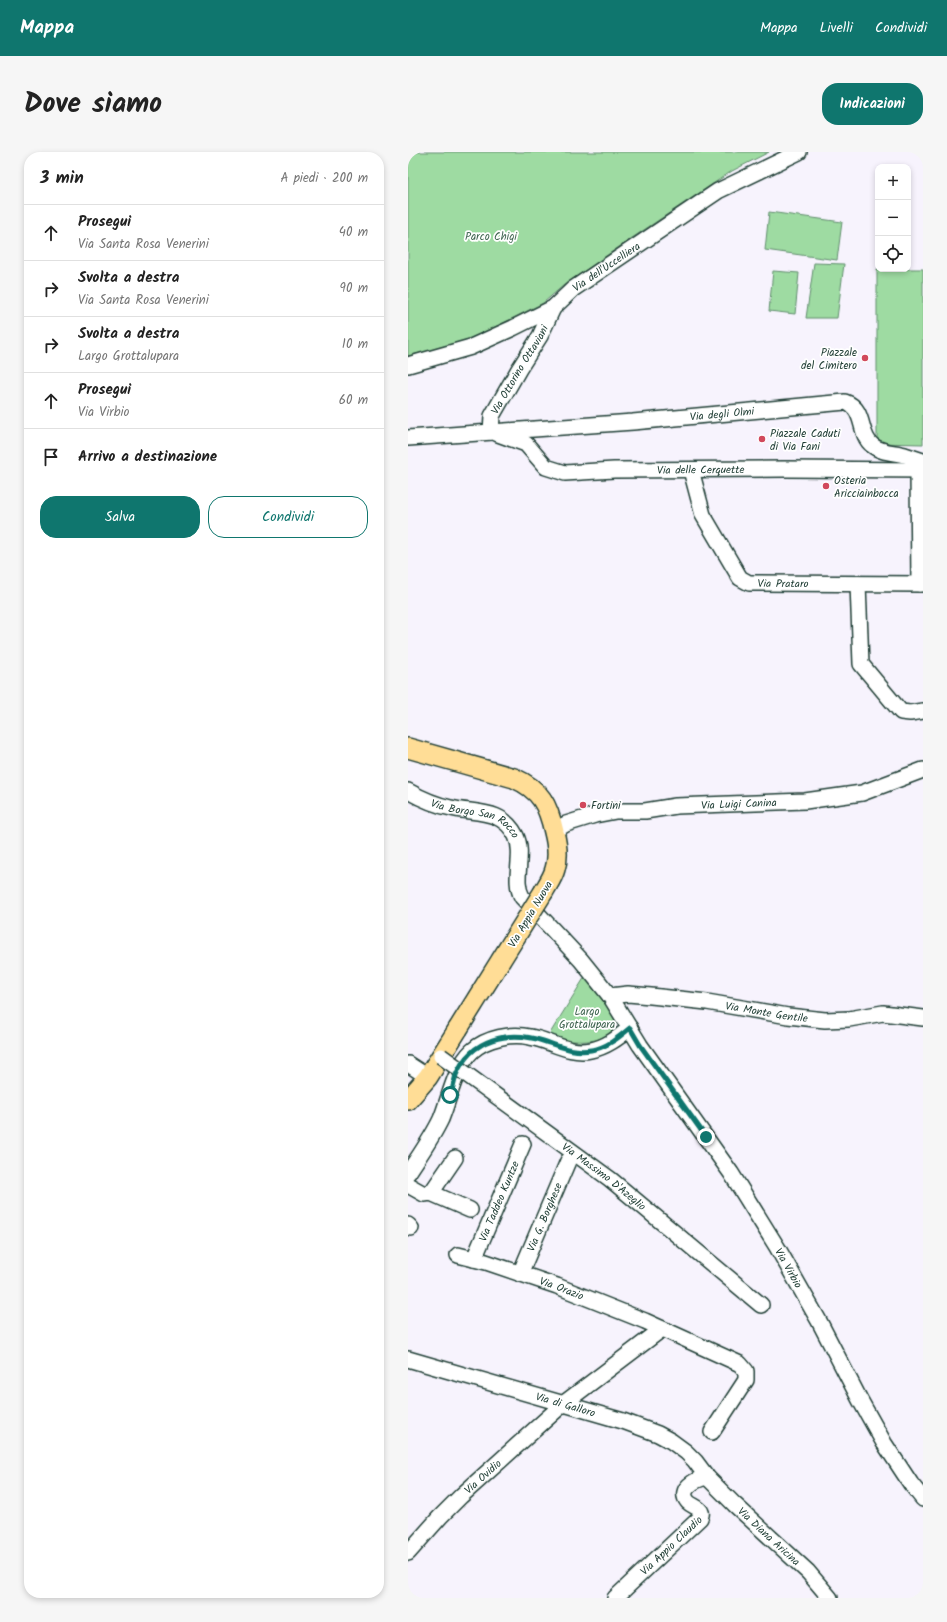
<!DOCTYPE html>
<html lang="it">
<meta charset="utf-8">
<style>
:root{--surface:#fff;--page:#f6f6f6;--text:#222;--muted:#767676;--line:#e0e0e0;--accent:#0f766e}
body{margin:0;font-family:Kalam,sans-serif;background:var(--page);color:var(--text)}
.controls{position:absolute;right:12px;top:12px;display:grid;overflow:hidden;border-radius:8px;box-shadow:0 2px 6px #0003}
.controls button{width:36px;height:36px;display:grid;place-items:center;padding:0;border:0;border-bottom:1px solid var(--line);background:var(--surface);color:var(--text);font:20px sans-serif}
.stop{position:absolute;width:12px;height:12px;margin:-9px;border:3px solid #0f766e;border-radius:50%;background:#fff}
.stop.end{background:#0f766e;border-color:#fff;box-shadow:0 1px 4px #0008}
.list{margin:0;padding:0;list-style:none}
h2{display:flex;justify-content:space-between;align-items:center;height:52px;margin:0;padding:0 16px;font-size:17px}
h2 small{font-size:13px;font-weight:400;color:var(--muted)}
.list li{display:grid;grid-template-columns:26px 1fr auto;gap:12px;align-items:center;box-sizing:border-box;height:56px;padding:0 16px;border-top:1px solid var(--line)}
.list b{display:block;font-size:15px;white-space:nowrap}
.list p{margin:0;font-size:13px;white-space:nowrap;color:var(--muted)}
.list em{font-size:13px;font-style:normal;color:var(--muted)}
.actions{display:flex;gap:8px;padding:12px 16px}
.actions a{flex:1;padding:9px 0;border:1px solid var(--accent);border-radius:16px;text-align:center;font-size:14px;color:var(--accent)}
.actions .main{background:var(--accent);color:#fff}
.icon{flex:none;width:22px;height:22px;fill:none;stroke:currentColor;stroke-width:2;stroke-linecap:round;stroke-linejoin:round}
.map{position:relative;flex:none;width:515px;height:1446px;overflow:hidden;border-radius:16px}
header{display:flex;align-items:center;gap:24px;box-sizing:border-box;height:56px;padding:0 20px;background:var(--accent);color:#fff}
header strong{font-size:19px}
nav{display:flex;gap:22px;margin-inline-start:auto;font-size:14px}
.intro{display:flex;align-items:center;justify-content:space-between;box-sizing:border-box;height:96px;padding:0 24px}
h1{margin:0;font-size:28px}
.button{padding:10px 18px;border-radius:16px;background:var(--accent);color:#fff;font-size:14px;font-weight:700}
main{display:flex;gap:24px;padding:0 24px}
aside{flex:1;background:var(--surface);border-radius:16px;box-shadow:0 2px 6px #0003}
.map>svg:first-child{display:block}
</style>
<header>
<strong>Mappa</strong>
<nav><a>Mappa</a><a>Livelli</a><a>Condividi</a></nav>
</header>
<div class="intro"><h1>Dove siamo</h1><a class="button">Indicazioni</a></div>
<main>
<aside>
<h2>3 min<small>A piedi · 200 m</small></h2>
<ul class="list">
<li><svg class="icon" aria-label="ahead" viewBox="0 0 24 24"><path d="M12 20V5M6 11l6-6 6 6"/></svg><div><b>Prosegui</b><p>Via Santa Rosa Venerini</p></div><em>40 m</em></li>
<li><svg class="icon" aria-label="right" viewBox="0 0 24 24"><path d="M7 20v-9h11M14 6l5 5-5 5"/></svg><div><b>Svolta a destra</b><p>Via Santa Rosa Venerini</p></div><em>90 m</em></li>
<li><svg class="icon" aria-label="right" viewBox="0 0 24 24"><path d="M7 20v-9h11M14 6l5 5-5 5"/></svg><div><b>Svolta a destra</b><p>Largo Grottalupara</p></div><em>10 m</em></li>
<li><svg class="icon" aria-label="ahead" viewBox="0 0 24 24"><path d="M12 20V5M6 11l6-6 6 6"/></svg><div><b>Prosegui</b><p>Via Virbio</p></div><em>60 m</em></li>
<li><svg class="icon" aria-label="arrive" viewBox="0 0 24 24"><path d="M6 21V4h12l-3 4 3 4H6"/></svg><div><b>Arrivo a destinazione</b></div></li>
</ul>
<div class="actions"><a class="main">Salva</a><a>Condividi</a></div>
</aside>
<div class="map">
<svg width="515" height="1446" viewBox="0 0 515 1446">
<rect width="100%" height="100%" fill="#f7f3fd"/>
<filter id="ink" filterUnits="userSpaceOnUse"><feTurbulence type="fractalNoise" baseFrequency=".025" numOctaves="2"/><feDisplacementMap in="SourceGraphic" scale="8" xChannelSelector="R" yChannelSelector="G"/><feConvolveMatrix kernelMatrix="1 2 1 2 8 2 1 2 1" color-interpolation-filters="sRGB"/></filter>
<g filter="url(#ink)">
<!-- green -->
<g fill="#9edba2" stroke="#5e8c6b">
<path d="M0 0H361L324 19 224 86 156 133 135 151 57 190 0 204Z"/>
<path d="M361 60 434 70 429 108 357 98Z"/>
<path d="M406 111 436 112 429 166H398Z"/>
<path d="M469 117H515V292L469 291Z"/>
<path d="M365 119 391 121 387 162 361 159Z"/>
<path d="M178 823C189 836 202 850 206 867 211 889 180 890 165 889 157 888 149 885 141 883Z"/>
</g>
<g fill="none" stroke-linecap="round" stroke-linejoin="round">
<!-- minor casing -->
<g stroke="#1f3d34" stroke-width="18">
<g id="minor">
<path id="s1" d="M0 213 63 195 105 176 145 156 165 137 310 39 391 0"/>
<path id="s2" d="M83 280 84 264 111 217 132 184 145 156"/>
<path id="s3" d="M90 282 118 292 138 315 157 321 206 318 377 317 515 318"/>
<path id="s4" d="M0 286 225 270 437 250C458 257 450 282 464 293 473 301 486 300 497 303 503 305 509 307 515 309"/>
<path id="s5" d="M283 318 295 363 332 426 341 431 515 432"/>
<path d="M510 319 511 432"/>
<path d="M450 432 453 512 493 560 502 561 515 559"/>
<path id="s6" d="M0 639C14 647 28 653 43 656 67 662 94 656 108 684 117 703 104 727 114 745L173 808 202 844 232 893 323 1021 369 1095 411 1169 452 1248 476 1291 503 1332 515 1347"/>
<path id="s7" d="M146 679 158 672 187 663 208 659H237L268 654 397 649 454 641 515 618"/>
<path id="s8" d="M202 844 220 842 243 844 299 850 380 864 417 868 441 867 475 861 515 866"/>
<path d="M0 912 20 925"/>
<path id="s9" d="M58 922 202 1027 353 1153"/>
<path d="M0 1021C11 1004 24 986 33 967 42 945 47 915 64 899 78 886 103 881 122 885 142 888 161 903 183 898 198 895 210 886 222 876"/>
<path d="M0 1033 16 1042 23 1041 62 1058"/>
<path d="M23 1041 47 1006"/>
<path d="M0 1073 3 1076"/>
<path id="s10" d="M50 1103 78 1110 149 1134 237 1169 332 1212 338 1219V1228L304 1280"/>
<path id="s11" d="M66 1107 115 992"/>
<path id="s12" d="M112 1122 160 1009"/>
<path id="s13" d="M0 1207 215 1269 250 1282 263 1289 278 1300 287 1309 299 1325 326 1352 400 1420 422 1446"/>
<path id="s14" d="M0 1401 32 1365 53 1344 155 1252 254 1177"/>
<path id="s15" d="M207 1446 292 1366C293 1363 294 1362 293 1360 291 1355 284 1354 280 1350 269 1337 288 1327 299 1325"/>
</g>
</g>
<!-- major casing -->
<g stroke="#1f3d34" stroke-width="22">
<g id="major">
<path d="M0 596 106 626C133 638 140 653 146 680 149 692 151 705 147 717 145 725 140 732 136 739"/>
<path d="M0 948 20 925 50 877"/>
</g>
</g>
<!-- minor -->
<use href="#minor" stroke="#fff" stroke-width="15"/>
<!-- major -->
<use href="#major" stroke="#ffdd96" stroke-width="19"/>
<!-- minor-bridge casing -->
<g stroke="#1f3d34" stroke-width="18" stroke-linecap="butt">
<path id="minor-bridge" d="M33 904 58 922"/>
</g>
<!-- major-bridge casing -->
<g stroke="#1f3d34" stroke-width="22" stroke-linecap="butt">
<path id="major-bridge" d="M50 877 136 739"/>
</g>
<!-- minor-bridge -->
<use href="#minor-bridge" stroke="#fff" stroke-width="15"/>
<!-- major-bridge -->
<use href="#major-bridge" stroke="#ffdd96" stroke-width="19"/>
</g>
</g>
<g fill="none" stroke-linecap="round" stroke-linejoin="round" filter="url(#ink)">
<!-- route -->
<path stroke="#0f766e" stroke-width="5" d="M42 943C45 937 46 929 48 923 63 886 101 878 135 889 151 894 165 901 183 898 198 896 210 886 222 876L232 893 298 985"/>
</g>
<!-- markers -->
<g fill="#d1495b" stroke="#fff" stroke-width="1.5">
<circle cx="457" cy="206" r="4"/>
<circle cx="354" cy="287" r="4"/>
<circle cx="418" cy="334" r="4"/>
<circle cx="175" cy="653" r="4"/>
</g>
<g text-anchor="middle" stroke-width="3.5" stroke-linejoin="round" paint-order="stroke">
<!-- park labels -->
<g font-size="11" fill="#3f6450" stroke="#fff">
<text x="83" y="88">Parco Chigi</text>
<text x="179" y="863">Largo<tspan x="179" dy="13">Grottalupara</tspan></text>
</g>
<!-- street labels -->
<g font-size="11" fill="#1f3d34" stroke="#fff">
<text dy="4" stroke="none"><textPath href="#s1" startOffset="224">Via dell'Uccelliera</textPath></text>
<text dy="4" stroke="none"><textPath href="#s2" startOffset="70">Via Ottorino Ottaviani</textPath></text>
<text dy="4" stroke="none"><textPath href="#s4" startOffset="315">Via degli Olmi</textPath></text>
<text dy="4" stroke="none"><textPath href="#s3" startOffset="216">Via delle Cerquette</textPath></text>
<text dy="4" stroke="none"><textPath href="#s5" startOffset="164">Via Prataro</textPath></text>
<text dy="4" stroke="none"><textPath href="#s7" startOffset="189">Via Luigi Canina</textPath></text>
<text dy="4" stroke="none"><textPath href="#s6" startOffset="74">Via Borgo San Rocco</textPath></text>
<text transform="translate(122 762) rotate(-59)" y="4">Via Appia Nuova</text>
<text dy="4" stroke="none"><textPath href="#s8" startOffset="158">Via Monte Gentile</textPath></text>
<text dy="4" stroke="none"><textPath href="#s9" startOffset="172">Via Massimo D'Azeglio</textPath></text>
<text dy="4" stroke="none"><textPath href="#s11" startOffset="63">Via Taddeo Kuntze</textPath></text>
<text dy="4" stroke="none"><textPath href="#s12" startOffset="62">Via G. Borghese</textPath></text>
<text dy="4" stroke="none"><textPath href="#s6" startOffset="641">Via Virbio</textPath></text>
<text dy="4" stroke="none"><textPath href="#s10" startOffset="109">Via Orazio</textPath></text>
<text dy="4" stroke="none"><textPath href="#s13" startOffset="164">Via di Galloro</textPath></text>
<text dy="4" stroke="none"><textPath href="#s14" startOffset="107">Via Ovidio</textPath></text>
<text dy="4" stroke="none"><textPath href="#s13" startOffset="413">Via Diana Aricina</textPath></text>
<text dy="4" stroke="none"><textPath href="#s15" startOffset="77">Via Appio Claudio</textPath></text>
</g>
<!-- poi labels -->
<g font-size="11" fill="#1f3d34" stroke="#fff" text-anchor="start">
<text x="449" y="204" text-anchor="end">Piazzale<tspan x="449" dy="13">del Cimitero</tspan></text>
<text x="362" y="285">Piazzale Caduti<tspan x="362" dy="13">di Via Fani</tspan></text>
<text x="426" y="332">Osteria<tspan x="426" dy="13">Aricciainbocca</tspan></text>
<text x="183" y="657">Fortini</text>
</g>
</g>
</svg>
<div class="controls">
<button>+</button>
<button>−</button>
<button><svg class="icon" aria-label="locate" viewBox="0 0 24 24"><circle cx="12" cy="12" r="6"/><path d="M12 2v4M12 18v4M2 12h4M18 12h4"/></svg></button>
</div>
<div class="stop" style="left:42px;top:943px"></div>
<div class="stop end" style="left:298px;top:985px"></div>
</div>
</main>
